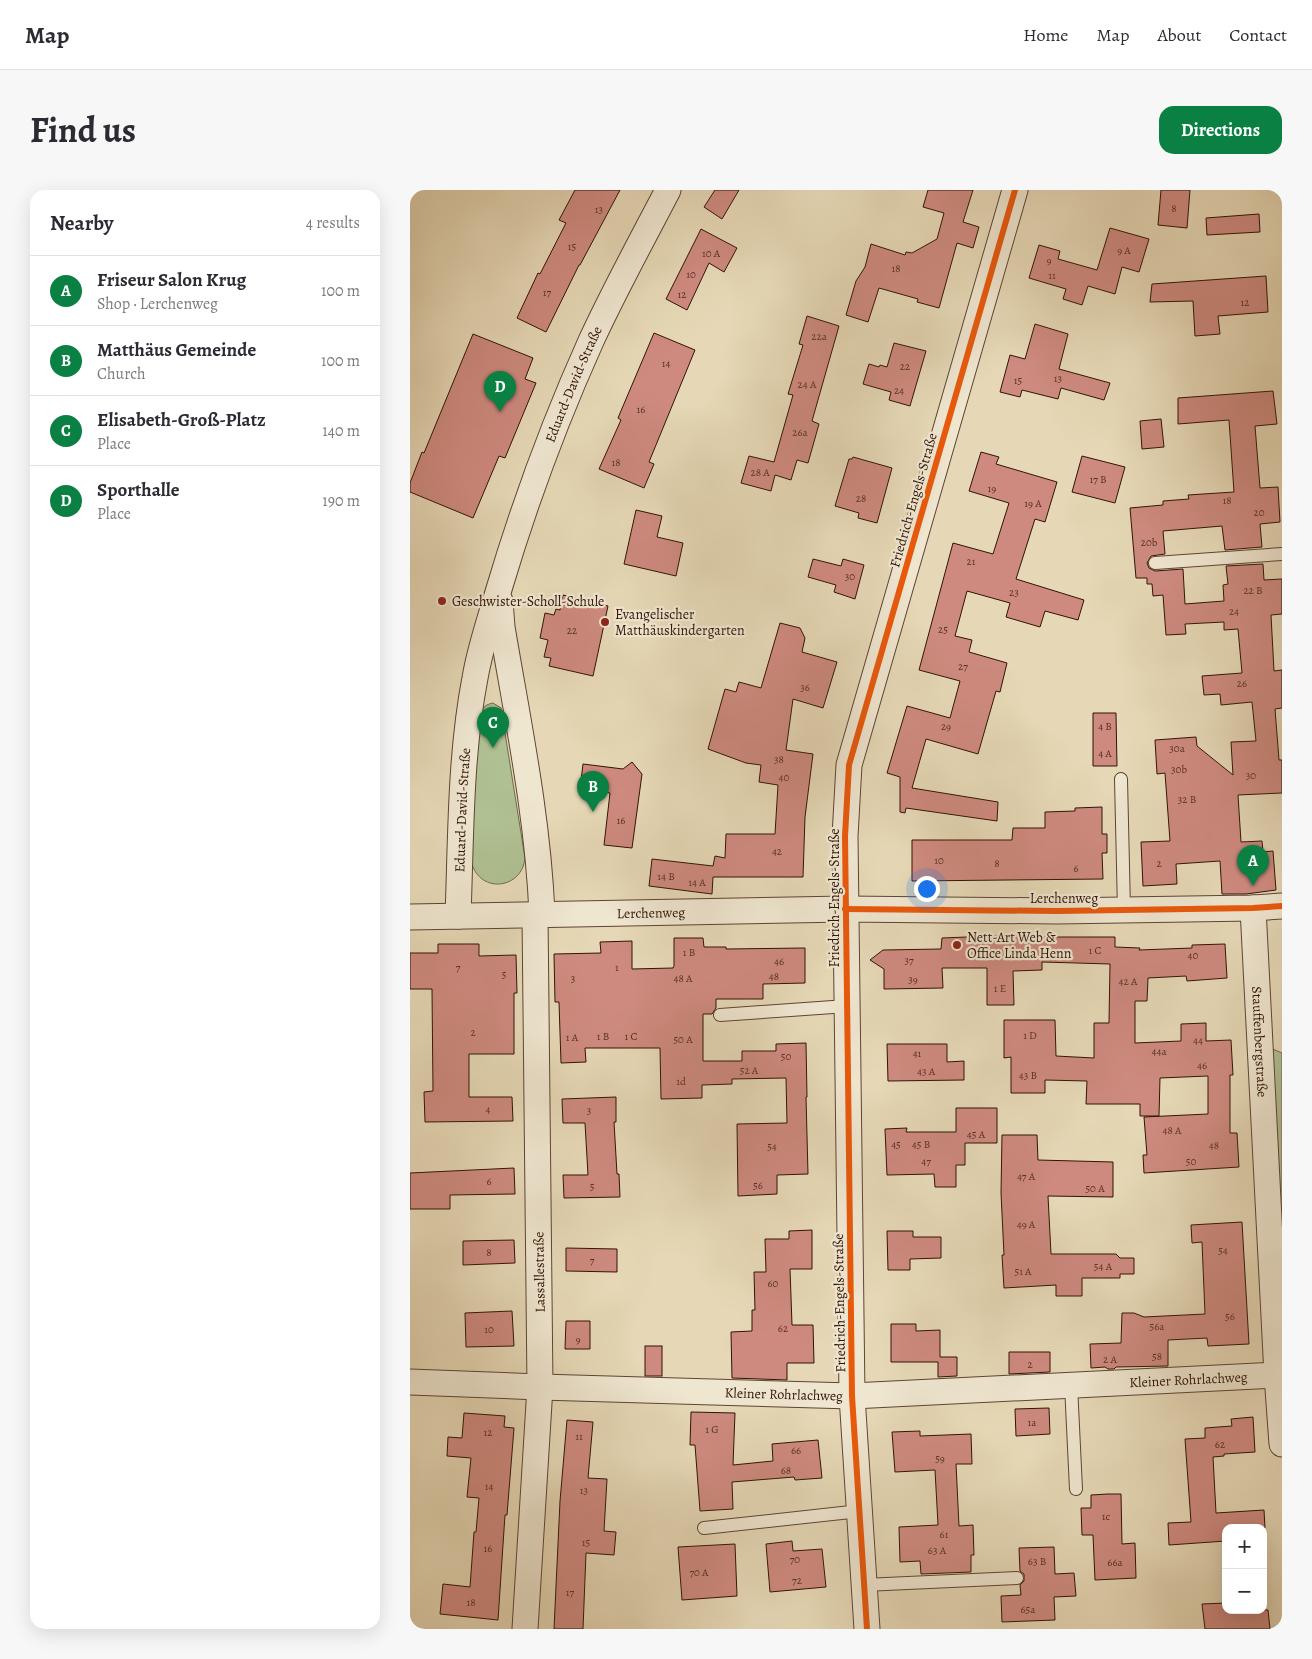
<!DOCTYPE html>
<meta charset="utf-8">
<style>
:root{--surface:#fff;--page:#f7f7f7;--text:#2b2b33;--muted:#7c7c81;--line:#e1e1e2;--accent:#0b8043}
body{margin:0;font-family:Alegreya,serif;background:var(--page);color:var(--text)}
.controls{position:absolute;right:15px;bottom:15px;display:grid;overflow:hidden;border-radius:10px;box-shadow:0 5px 20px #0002}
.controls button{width:45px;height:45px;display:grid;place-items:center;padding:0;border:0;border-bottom:1px solid var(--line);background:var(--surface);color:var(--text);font:25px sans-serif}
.you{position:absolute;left:516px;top:698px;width:18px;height:18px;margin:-12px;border:4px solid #fff;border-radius:50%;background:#1a73e8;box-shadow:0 0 0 8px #1a73e833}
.badge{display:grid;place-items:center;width:32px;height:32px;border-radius:50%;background:var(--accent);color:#fff;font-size:16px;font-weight:700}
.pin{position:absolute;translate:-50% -41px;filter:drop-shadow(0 1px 2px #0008)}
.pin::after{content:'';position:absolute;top:26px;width:18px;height:15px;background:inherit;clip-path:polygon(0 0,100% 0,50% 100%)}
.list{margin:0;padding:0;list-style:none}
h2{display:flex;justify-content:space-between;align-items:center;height:65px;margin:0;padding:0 20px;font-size:21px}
h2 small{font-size:16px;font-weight:400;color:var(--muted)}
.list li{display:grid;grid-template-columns:32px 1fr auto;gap:15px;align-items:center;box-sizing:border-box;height:70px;padding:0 20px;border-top:1px solid var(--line)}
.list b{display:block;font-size:19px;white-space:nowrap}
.list p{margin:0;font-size:16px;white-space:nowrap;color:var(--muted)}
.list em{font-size:16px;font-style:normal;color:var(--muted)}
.map{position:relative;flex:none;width:872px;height:1439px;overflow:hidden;border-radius:15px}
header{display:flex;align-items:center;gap:30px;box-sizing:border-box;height:70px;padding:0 25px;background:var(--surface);border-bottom:1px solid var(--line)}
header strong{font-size:24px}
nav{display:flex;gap:28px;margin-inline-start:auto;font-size:18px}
.intro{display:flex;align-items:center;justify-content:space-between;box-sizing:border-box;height:120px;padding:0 30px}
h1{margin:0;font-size:35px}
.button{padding:12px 22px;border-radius:15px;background:var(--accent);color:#fff;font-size:18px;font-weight:700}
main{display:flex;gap:30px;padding:0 30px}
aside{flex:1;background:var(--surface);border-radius:15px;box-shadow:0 5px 20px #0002}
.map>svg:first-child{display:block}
</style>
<header>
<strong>Map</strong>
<nav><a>Home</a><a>Map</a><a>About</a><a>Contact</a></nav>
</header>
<div class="intro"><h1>Find us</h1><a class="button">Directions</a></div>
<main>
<aside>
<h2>Nearby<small>4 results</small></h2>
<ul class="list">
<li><span class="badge">A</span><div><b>Friseur Salon Krug</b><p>Shop · Lerchenweg</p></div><em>100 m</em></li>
<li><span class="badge">B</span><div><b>Matthäus Gemeinde</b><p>Church</p></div><em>100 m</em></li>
<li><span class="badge">C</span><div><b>Elisabeth-Groß-Platz</b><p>Place</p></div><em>140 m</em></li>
<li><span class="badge">D</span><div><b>Sporthalle</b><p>Place</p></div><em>190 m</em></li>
</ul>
</aside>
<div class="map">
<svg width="872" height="1439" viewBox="0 0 872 1439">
<rect width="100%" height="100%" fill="#e6d8b6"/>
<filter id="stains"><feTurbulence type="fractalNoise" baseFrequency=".004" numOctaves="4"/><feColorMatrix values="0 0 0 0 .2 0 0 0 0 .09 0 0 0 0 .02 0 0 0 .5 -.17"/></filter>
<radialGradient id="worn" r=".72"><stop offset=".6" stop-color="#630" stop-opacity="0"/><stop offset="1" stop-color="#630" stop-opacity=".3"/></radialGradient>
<!-- green -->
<g fill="#afc092" stroke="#706a4c">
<path d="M83 513 91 518 115 668C112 699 71 704 62 674 60 665 62 653 62 644 63 605 67 567 70 529 72 519 73 515 83 513Z"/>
<path d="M858 857 872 863V1100Z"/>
</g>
<!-- building -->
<g fill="#ce8a7f" stroke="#301307">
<path d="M165 0H210L170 75H169L136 142 107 128 128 83 130 84 156 33 149 30Z"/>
<path d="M305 0H329L312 29 294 17Z"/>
<path d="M518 0H563L553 32 569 37 563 58 547 53 529 118 507 112 508 109 469 98 458 132 436 125 446 91 455 77 461 54 495 65 496 62 502 63 527 49 534 23 513 17Z"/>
<path d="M751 0H780L777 38 748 35Z"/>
<path d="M849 24 850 42 797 45 796 28Z"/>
<path d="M700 38 739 49 729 82 712 77 705 104 678 96 672 115 653 109 656 99 619 88 629 55 650 61 648 69 687 80Z"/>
<path d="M291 39 327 58 314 82 299 73 277 120 256 109Z"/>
<path d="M856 86 858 122 808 126 810 144 785 146 783 111 740 112 742 94Z"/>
<path d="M397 126 429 136 402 231 409 234 398 273 387 270 381 290 365 285 361 301 331 293 339 266 364 272 383 205 378 204 393 155 389 154Z"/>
<path d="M625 134 658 144 649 179 700 193 694 210 651 198 648 209 612 200 610 207 590 202 600 165 615 169Z"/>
<path d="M244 143 285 160 239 272 244 274 234 298 189 279 211 230 208 228Z"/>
<path d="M63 144 123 168 115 189 126 193 95 268 89 266 63 328 0 302V293L12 262 14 263Z"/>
<path d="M484 153 516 161 500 216 479 210 481 202 453 194 459 174 469 177 470 175 477 177Z"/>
<path d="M863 201 867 234 845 236 850 298 868 297 870 332 850 334 852 357 815 360 812 336 753 341 755 364 741 366 737 373 739 378 745 381 773 379 775 414 814 411 813 395 818 394 816 376 853 374 854 390 872 389V424L861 425 864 481 872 480V518L865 519 869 570H872V603L828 605 831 652 852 651 853 662 863 661 866 700 836 704H812L810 671 766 674 767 694 733 696 731 652 760 651 755 583 747 584 745 550 786 547 787 556 823 585 821 552 846 551 842 512 811 515 810 504 794 505 792 486 832 483 828 439 814 440V432L775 434 776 444 756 445 753 405 743 406 742 394H737V388H726L720 318 753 315V311L779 309 778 305 824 302 819 230 768 234V208Z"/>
<path d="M751 229 754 257 732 259 730 231Z"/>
<path d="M571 262 589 267 586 274 647 292 635 332 625 329 606 389 674 410 668 430 635 421 630 437 596 427 600 413 557 401 545 446 562 450 559 462 597 473 590 502 586 501 568 564 516 549 502 598 588 612 587 631 496 618 495 623 490 622V587L477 583 497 516 540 528 550 491 509 480 543 353 583 364 599 313 559 301Z"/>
<path d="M672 266 715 277 705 313 662 302Z"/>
<path d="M443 267 482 278 467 333 448 328 449 323 425 316 439 269H442Z"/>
<path d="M226 320 252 326 247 347 273 353 266 386 214 374Z"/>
<path d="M403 369 431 376 433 369 454 375 445 409 424 402 426 395 398 387Z"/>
<path d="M153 405 198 416 183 486 139 476 141 468 134 467 138 450 130 448 135 423 144 425 146 419 150 420Z"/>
<path d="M370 433 390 438 395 448 392 462 427 472 413 518 383 509 376 560 403 564 395 627 393 687H303L302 704 239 696 242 669 303 676 305 666 315 668 316 644H365L368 595 349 592 351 575 336 573 298 559 315 499 326 502 329 492 351 498Z"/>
<path d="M683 523H706L707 576H683Z"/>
<path d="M222 572 232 584 222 658 194 655 200 603 170 599 173 574 213 579Z"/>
<path d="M692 617V644H697V663H692L693 689 502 691V650H602L603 638H635V622L665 621V618Z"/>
<path d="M632 744V747H705V757L730 758 729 760 782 758V755L815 754 817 788 777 791 776 786 738 788 737 811H725V853L771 851V834L796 833V851L821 850 823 885H820V943H827L829 977 734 983 733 965H737L734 927 798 924V886L750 888 749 926H730V914H676L677 891 635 890V903H601V867L594 868V830H645L646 866 684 868V833H699L700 774 632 772V780L603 781 604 815H577V778H532L533 798 474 799V779L460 770 473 760 531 759 532 748Z"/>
<path d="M264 748H293L294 757H316V759L395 758V793L353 794V809H306V818L302 824H293V871H332V861H366V854L396 853 397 907H396L398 984 367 985V1004L328 1006 327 934 377 933 376 888 322 889V894L292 895V908L251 909 250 858H175L176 872 151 873 149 812H145L144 764 191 763 190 752 222 751V779L263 778 264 776Z"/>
<path d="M28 754H69V766L106 765 107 803H104V864H59V907H102L103 931 15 932 14 902 23 901 22 799H0V763H28Z"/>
<path d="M477 854H537V872L554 871V890L478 891Z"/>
<path d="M206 907V932H204L207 984H209L210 1007 154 1008 153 985H178L175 933H153L152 909Z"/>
<path d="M546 918H587V953H555V975H546V997H525L524 984 477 985 475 939 497 938 496 942H546Z"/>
<path d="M592 945H627L628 970 703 972V1007L638 1006 641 1064H706L710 1068H724V1084H710V1088H672V1106H646V1095L594 1098 592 1065H594L591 1003Z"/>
<path d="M104 978 105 1004 40 1005V1019H0V983Z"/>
<path d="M832 1032 839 1154 798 1156 797 1148 758 1150V1176L706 1177 704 1179H698L695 1177 681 1178 680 1154 711 1153 712 1123H724L734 1127 795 1124 792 1052 782 1053 781 1035Z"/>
<path d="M402 1040V1079H380L382 1135H403L404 1173H377V1190L322 1188 321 1142 342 1141V1120H345L344 1082H356L355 1049H379V1041Z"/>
<path d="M477 1041H503V1047H531V1068L500 1069V1080H478Z"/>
<path d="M104 1050 105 1073 53 1075V1051Z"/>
<path d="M156 1058 207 1059V1082L156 1081Z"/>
<path d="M102 1121 104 1156 56 1157 55 1123Z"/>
<path d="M156 1131H180V1159H155Z"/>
<path d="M481 1134H506V1141L530 1140V1167H547V1186L528 1187V1172H481Z"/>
<rect x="235" y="1156" width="17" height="30"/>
<path d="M599 1162H640V1182L599 1184Z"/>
<path d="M639 1218 640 1244 606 1246 605 1219Z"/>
<path d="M281 1222 325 1223 323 1275 363 1271 362 1254 408 1250 412 1288 385 1290 384 1287 322 1292 323 1319 290 1321 285 1255H280Z"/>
<path d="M54 1223 95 1226 94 1237 104 1238 97 1325H95L88 1430 30 1424 33 1394 60 1397 64 1342H66L69 1308 57 1307 61 1268 37 1266 38 1247 52 1248Z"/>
<path d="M843 1227 845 1262 814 1264V1266L803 1267 806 1323 854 1320 855 1338H816V1351L759 1355 758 1333 781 1332 775 1249 795 1248V1238L822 1236 821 1229Z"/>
<path d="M157 1230 183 1232 178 1288 197 1289 194 1341 206 1342 204 1365 176 1363 173 1439H144L150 1311Z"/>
<path d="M510 1241V1246L561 1244 562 1274H546L549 1336 563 1335 564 1365H561V1382L511 1384 510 1371 490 1372 489 1337 528 1335 525 1280 485 1282 482 1242Z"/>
<path d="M698 1304H711L712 1354 725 1353 726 1388 685 1390 683 1345H672L671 1318H681V1305Z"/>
<path d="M382 1351 383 1361 412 1359 416 1397 360 1402 356 1354Z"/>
<path d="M325 1354 327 1406 272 1410 268 1357Z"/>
<path d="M644 1357 645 1384 664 1383 666 1406 644 1407 645 1430 592 1432 591 1406 611 1405 610 1395 614 1391V1384L610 1381 609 1358Z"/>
<path d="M816 1413V1420H858L860 1439H795L792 1414Z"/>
</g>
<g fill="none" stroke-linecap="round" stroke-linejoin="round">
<!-- lane casing -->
<g stroke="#5e4433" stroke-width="14">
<g id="lane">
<path d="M745 373 872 364"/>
<path d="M711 589 714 720"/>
<path d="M310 825 437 816"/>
<path d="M661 1195 666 1299"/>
<path d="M294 1338 450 1321"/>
<path d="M454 1395 607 1388"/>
</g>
</g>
<!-- street casing -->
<g stroke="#5e4433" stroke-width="27">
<g id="street">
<path d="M90 411 92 437C108 532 128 627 132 724"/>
<path id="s1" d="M843 718 867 1185 872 1254"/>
<path id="s2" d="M48 726C51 647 50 566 65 488 70 458 80 429 89 399 114 315 145 231 181 151 205 99 232 50 258 0"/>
<path id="s3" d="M0 727 435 719 647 721 843 718 872 716"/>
<path id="s4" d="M0 1192 130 1197 442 1206 867 1185"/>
<path d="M115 1439 130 1197 125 725"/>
<path d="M457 1439 442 1206 435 646 439 575 605 0"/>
</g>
</g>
<!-- lane -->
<use href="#lane" stroke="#efe6d0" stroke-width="12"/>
<!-- street -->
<use href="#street" stroke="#efe6d0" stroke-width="25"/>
<!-- cycleway casing -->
<g stroke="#efe6d0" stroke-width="9">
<g id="cycleway">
<path d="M435 719 647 721 843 718 872 716"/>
<path d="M457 1439 442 1206 435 646 439 575 605 0"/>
</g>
</g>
<!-- cycleway -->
<use href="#cycleway" stroke="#e8590c" stroke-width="6"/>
</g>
<!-- markers -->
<g fill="#8f2418" stroke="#efe6d0" stroke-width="2">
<circle cx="32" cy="411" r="5"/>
<circle cx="195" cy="432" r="5"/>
<circle cx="547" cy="755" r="5"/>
</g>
<g text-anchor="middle" stroke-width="4.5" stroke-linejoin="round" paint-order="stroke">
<!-- number labels -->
<g font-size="11" fill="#583125">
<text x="764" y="22">8</text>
<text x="189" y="23">13</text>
<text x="162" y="60">15</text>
<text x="714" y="64">9 A</text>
<text x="301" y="67">10 A</text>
<text x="639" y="74">9</text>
<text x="486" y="82">18</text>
<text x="281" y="88">10</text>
<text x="642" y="89">11</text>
<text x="137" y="106">17</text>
<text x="272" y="108">12</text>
<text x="835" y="116">12</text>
<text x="409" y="150">22a</text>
<text x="256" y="177">14</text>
<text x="495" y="180">22</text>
<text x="648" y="192">13</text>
<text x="608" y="194">15</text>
<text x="397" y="198">24 A</text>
<text x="489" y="204">24</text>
<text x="231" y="223">16</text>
<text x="390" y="246">26a</text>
<text x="206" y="276">18</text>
<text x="350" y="286">28 A</text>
<text x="688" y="293">17 B</text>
<text x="582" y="302">19</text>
<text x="451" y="312">28</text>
<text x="817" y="314">18</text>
<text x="623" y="317">19 A</text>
<text x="849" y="326">20</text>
<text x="739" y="356">20b</text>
<text x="561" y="375">21</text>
<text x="440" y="390">30</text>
<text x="843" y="404">22 B</text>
<text x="604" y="406">23</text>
<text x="824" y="425">24</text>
<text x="533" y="443">25</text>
<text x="162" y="444">22</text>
<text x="553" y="480">27</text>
<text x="832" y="497">26</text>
<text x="395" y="501">36</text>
<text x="536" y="540">29</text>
<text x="695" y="540">4 B</text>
<text x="767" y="562">30a</text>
<text x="695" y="567">4 A</text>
<text x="369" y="573">38</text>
<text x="769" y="583">30b</text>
<text x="841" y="589">30</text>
<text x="374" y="591">40</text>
<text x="777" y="613">32 B</text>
<text x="211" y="634">16</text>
<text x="367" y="665">42</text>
<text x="529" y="674">10</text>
<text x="587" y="677">8</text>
<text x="749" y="677">2</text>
<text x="666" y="682">6</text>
<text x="256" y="690">14 B</text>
<text x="287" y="696">14 A</text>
<text x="685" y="764">1 C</text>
<text x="279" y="766">1 B</text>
<text x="783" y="769">40</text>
<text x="499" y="774">37</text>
<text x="369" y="775">46</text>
<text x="48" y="781">7</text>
<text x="207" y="781">1</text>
<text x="94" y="788">5</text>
<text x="364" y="790">48</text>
<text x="163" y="792">3</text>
<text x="273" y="792">48 A</text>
<text x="503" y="793">39</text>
<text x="718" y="795">42 A</text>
<text x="590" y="802">1 E</text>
<text x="63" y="846">2</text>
<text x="620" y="849">1 D</text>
<text x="193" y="850">1 B</text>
<text x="221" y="850">1 C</text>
<text x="162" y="851">1 A</text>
<text x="273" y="853">50 A</text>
<text x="788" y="854">44</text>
<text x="749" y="865">44a</text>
<text x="507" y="867">41</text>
<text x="376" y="870">50</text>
<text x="792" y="879">46</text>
<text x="339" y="884">52 A</text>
<text x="516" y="885">43 A</text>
<text x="618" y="889">43 B</text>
<text x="271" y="895">1d</text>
<text x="78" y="923">4</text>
<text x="179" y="924">3</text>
<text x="762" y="944">48 A</text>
<text x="566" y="948">45 A</text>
<text x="486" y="958">45</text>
<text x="511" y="958">45 B</text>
<text x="804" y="959">48</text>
<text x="362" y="960">54</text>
<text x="516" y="975">47</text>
<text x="781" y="975">50</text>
<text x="616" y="990">47 A</text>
<text x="79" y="995">6</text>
<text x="348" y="999">56</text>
<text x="182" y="1000">5</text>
<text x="685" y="1002">50 A</text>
<text x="616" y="1038">49 A</text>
<text x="813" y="1064">54</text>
<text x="79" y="1066">8</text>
<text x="182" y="1074">7</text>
<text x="693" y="1080">54 A</text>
<text x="613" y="1085">51 A</text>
<text x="363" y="1097">60</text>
<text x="820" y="1130">56</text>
<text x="747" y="1140">56a</text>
<text x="373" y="1142">62</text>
<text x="79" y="1143">10</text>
<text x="168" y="1153">9</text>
<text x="747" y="1170">58</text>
<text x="700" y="1173">2 A</text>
<text x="620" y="1178">2</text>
<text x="622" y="1236">1a</text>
<text x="302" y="1243">1 G</text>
<text x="78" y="1246">12</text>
<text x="169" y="1250">11</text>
<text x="810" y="1258">62</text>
<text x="386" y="1264">66</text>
<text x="530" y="1272">59</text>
<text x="376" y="1284">68</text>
<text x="79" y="1300">14</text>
<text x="174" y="1304">13</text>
<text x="696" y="1330">1c</text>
<text x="534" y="1348">61</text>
<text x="176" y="1356">15</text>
<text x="78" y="1362">16</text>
<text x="527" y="1364">63 A</text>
<text x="385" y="1373">70</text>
<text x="627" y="1375">63 B</text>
<text x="705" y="1376">66a</text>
<text x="289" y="1386">70 A</text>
<text x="387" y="1394">72</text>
<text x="160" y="1406">17</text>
<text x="61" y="1416">18</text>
<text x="618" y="1423">65a</text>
</g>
<!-- street labels -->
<g font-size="14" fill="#301307" stroke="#efe6d0">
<text dy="5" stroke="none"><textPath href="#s2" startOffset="549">Eduard-David-Straße</textPath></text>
<text transform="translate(503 310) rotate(-74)" y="5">Friedrich-Engels-Straße</text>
<text dy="5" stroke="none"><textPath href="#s2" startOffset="106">Eduard-David-Straße</textPath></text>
<text transform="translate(424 708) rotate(-90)" y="5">Friedrich-Engels-Straße</text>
<text x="654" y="713">Lerchenweg</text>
<text dy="5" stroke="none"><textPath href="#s3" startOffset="241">Lerchenweg</textPath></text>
<text dy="5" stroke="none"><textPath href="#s1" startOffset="134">Stauffenbergstraße</textPath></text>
<text transform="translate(129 1082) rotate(-91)" y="5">Lassallestraße</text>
<text transform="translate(429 1113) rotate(-91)" y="5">Friedrich-Engels-Straße</text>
<text dy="5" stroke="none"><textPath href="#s4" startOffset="779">Kleiner Rohrlachweg</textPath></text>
<text dy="5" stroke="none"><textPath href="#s4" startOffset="374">Kleiner Rohrlachweg</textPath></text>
</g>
<!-- poi labels -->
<g font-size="14" fill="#301307" stroke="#efe6d0" text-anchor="start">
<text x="42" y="416">Geschwister-Scholl-Schule</text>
<text x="205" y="429">Evangelischer<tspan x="205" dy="16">Matthäuskindergarten</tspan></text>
<text x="557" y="752">Nett-Art Web &amp;<tspan x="557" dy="16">Office Linda Henn</tspan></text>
</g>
</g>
<rect width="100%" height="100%" filter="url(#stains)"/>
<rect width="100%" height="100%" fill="url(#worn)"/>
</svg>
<div class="controls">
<button>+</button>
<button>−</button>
</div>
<div class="you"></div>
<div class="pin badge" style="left:843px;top:696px">A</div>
<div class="pin badge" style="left:183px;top:622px">B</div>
<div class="pin badge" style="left:83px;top:558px">C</div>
<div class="pin badge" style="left:90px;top:222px">D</div>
</div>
</main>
